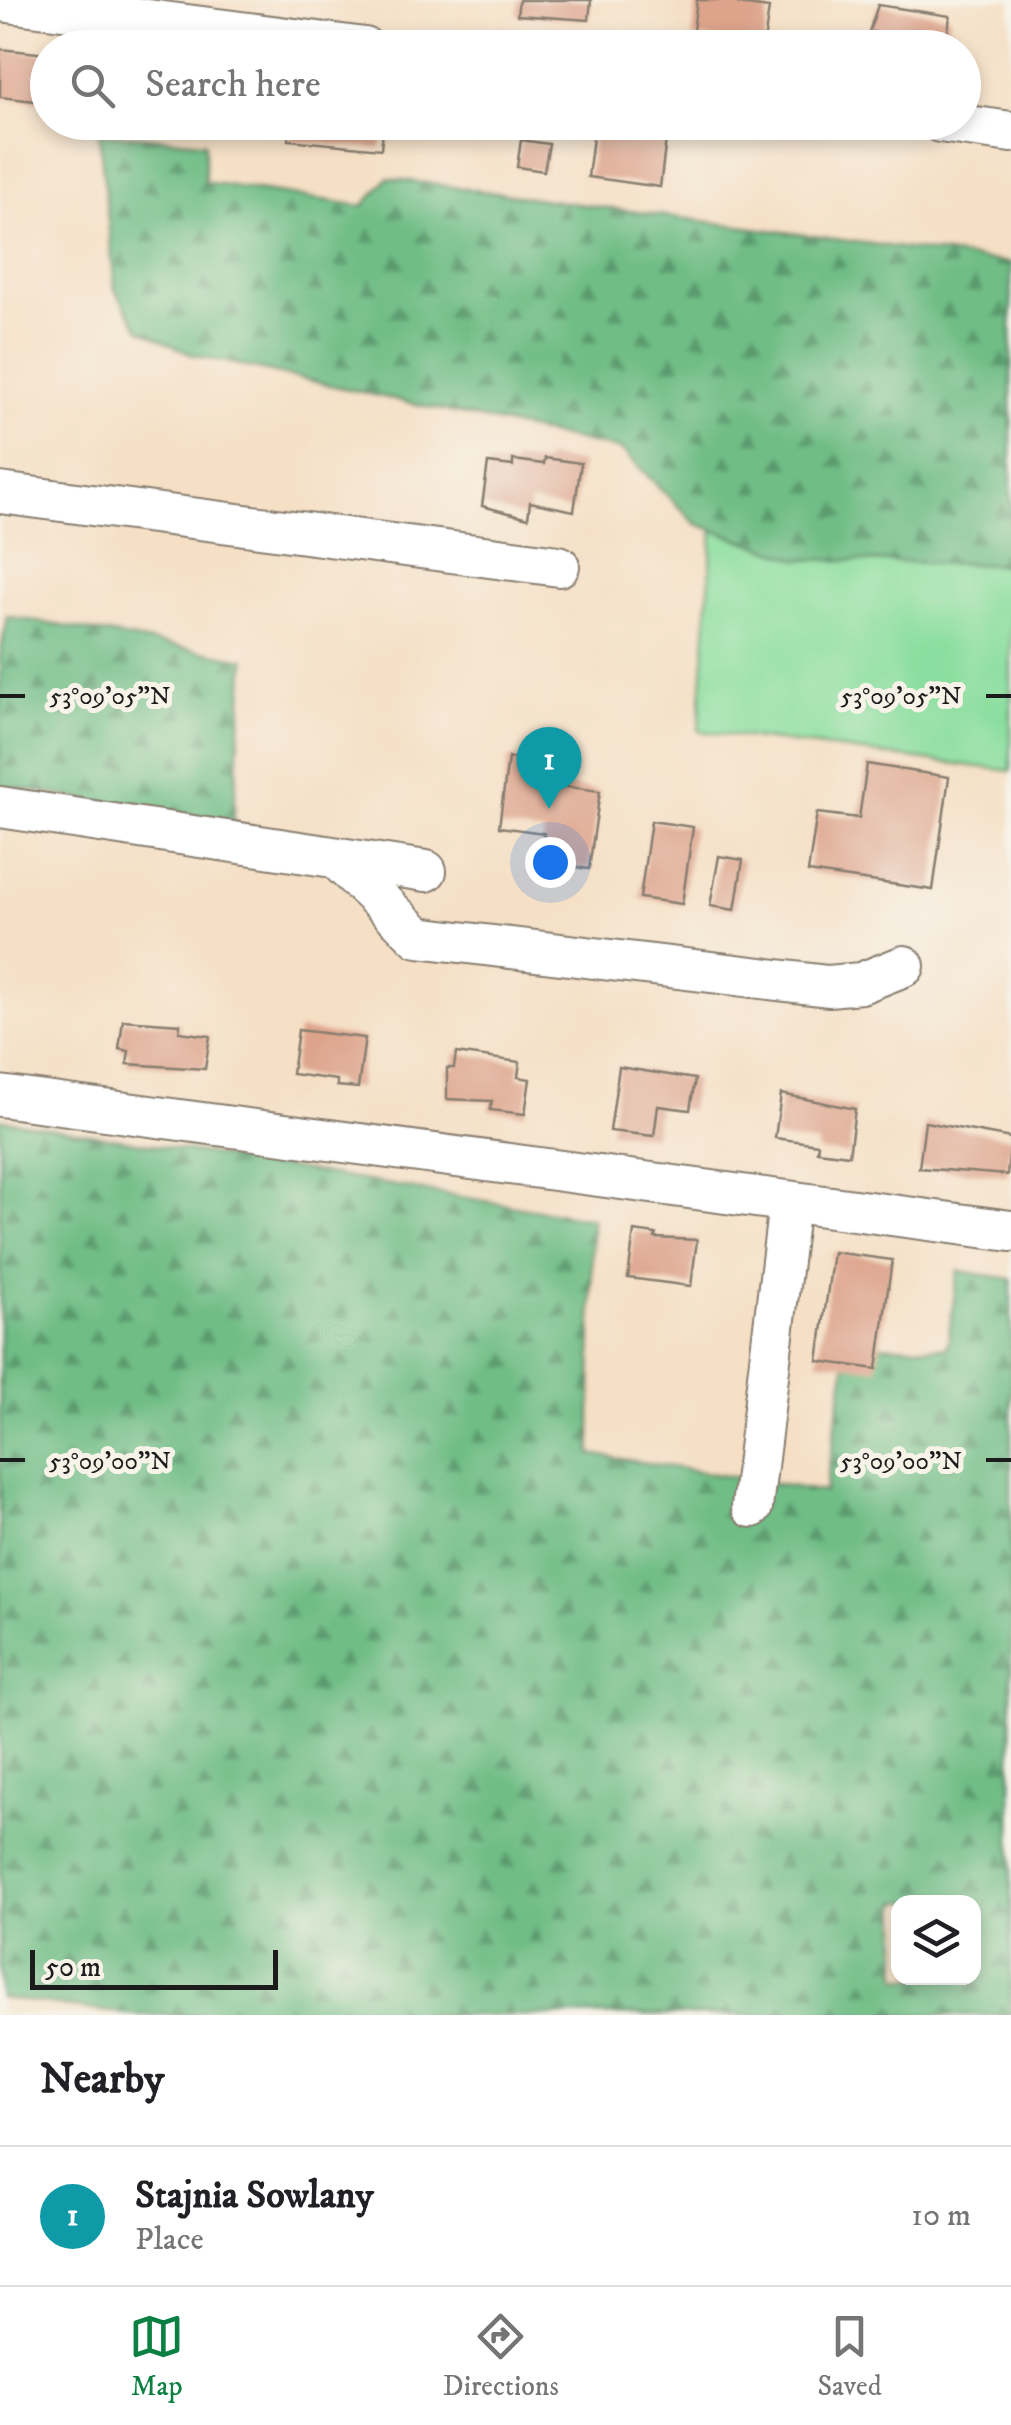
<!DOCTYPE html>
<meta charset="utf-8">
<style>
:root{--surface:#fff;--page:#f6f6f6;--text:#202124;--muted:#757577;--line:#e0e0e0;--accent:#0b8043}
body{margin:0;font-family:"IM FELL DW Pica",serif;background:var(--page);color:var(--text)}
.controls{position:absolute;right:30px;bottom:30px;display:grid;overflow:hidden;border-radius:20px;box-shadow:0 5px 15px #0003}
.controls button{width:90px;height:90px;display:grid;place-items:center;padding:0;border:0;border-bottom:2px solid var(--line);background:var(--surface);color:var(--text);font:50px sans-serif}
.scale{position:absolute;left:30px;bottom:25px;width:248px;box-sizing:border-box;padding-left:10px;border:5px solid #1c1c1c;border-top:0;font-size:28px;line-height:35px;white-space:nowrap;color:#1c1c1c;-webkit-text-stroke:8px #f7f3e8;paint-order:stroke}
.you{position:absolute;left:550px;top:862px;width:35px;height:35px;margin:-25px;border:8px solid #fff;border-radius:50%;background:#1a73e8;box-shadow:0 0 0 15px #1a73e833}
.badge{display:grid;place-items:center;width:65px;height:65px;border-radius:50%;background:var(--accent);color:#fff;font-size:32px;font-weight:700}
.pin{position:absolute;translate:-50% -82px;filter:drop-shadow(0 2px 5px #0008)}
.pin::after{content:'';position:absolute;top:52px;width:35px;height:30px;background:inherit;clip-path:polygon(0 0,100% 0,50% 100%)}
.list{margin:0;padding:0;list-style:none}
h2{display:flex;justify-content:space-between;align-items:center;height:130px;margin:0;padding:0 40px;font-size:42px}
h2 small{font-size:32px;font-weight:400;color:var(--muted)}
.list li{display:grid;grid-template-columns:65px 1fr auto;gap:30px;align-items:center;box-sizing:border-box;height:140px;padding:0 40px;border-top:2px solid var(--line)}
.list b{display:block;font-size:38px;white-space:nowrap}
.list p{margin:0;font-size:32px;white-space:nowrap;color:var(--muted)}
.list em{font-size:32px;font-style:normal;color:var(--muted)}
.icon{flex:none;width:55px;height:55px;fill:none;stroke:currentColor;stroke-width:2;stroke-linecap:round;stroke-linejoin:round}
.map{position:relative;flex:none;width:1011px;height:2015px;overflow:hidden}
.search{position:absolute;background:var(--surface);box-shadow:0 5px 15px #0003;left:30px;right:30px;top:30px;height:110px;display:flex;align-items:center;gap:25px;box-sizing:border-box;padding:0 35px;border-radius:55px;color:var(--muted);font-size:38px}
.sheet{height:270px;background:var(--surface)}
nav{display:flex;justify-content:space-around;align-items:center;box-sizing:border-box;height:140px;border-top:2px solid var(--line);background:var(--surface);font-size:28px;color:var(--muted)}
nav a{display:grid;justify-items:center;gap:5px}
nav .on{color:var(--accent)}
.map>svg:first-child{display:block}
</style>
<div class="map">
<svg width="1011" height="2015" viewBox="0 0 1011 2015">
<defs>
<pattern id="forest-firs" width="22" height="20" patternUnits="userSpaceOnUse" patternTransform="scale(2.5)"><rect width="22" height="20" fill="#6fbd86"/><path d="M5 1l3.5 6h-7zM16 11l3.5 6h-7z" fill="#5a996d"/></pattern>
</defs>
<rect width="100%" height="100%" fill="#f7f3e8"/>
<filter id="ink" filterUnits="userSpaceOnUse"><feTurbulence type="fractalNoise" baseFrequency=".01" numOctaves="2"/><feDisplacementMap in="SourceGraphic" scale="20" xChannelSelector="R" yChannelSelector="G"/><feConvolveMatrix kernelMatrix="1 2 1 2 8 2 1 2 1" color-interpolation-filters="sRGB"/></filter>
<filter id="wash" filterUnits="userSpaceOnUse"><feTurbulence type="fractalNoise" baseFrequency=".0048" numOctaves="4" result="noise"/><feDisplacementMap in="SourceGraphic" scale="40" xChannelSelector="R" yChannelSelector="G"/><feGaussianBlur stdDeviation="2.25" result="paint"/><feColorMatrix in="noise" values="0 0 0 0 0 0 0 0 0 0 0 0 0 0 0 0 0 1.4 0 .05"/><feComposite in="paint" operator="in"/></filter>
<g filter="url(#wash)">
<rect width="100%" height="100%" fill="#f5dfc5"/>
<!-- green -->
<path fill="#8ade9f" stroke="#537d5e" stroke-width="2.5" d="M713 530 797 559 1011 565V771L699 731Z"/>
<!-- forest -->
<g fill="url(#forest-firs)" stroke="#466c51" stroke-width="2.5" fill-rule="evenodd">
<path d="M99 133 205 142V182L363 206 388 178 1011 263V565L797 559 696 524 622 450 190 354 140 329 115 290Z"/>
<path d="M7 616 245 659 233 825 0 785V658Z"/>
<path d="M0 1119 592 1219 591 1454 825 1492 849 1344 947 1348 958 1271 1011 1279V2015H136L0 1998ZM898 1902H974V1978H898Z"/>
</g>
<g id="blocks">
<!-- building -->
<g fill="#dda38b">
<path d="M519 0H591L589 20 517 15Z"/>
<path d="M697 0H740L739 4 769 8 764 43 692 38Z"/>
<path d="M878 5 950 16 946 48 872 45 874 32H869Z"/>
<path d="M0 49 48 54 44 102 0 97Z"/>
<path d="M291 122H384L381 149 288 140Z"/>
<path d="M594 129 666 139 660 187 588 177Z"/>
<path d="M521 140 549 144 544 171 517 167Z"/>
<path d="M545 458 581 463 574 511 530 502 528 518 482 506 488 463 513 466V460L544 464Z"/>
<path d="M508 758 541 762 538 783 600 791 589 869 541 862 544 833 499 827Z"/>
<path d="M867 764 949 777 933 890 808 872 817 813 859 818Z"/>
<path d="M651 821 693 827 682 904 640 898Z"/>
<path d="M719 856 743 860 735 910 710 906Z"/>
<path d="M123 1020 180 1024 179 1032 210 1036 205 1069 127 1064 129 1051 119 1049Z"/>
<path d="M298 1030 365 1038 358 1088 337 1086V1080L292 1074Z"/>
<path d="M456 1053 520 1062 518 1077 530 1079 525 1114 490 1110 492 1101 447 1099V1068H454Z"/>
<path d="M619 1067 695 1079 690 1110 658 1106 654 1136 610 1131Z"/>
<path d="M781 1094 855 1109 849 1155 817 1151 818 1144 775 1138Z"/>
<path d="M925 1122 1011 1138 1007 1175 919 1168Z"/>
<path d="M634 1231 656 1234 655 1238 697 1240 691 1286 628 1278Z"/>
<path d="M833 1252 892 1260 877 1369 818 1361Z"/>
</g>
</g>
</g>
<g filter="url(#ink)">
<use href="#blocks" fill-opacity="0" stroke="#887e70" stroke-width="2.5"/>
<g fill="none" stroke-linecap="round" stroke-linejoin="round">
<!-- minor casing -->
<g stroke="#887e70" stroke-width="44">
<g id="minor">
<path d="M0 1 365 48"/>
<path d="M940 122 1011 132"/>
<path d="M0 493 559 566"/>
<path d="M0 807 426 871"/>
<path d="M339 861 418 937 828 986 861 983 904 966"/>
<path d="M0 1096 1011 1231"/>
<path d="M752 1507 789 1204"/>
</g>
</g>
<!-- minor -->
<use href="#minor" stroke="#fff" stroke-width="40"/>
</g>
</g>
<!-- ticks -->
<path fill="none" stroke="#1c1c1c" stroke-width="4" d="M0 696H25M986 696H1011M0 1460H25M986 1460H1011"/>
<g font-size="25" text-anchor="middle" fill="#1c1c1c" stroke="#f7f3e8" stroke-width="10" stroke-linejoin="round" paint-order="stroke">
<text x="110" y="704">53°09'05"N</text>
<text x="901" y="704">53°09'05"N</text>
<text x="110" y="1469">53°09'00"N</text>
<text x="901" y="1469">53°09'00"N</text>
</g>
</svg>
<div class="controls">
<button><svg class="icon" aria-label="layers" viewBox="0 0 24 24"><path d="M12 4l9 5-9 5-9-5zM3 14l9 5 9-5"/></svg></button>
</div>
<div class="scale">50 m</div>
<div class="you"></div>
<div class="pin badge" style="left:549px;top:809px;background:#0f9aa8">1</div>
<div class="search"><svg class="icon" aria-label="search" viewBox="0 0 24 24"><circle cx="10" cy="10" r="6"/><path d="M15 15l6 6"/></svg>Search here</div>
</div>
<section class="sheet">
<h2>Nearby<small></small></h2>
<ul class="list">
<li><span class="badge" style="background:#0f9aa8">1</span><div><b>Stajnia Sowlany</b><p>Place</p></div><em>10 m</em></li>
</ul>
</section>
<nav>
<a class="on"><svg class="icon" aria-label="map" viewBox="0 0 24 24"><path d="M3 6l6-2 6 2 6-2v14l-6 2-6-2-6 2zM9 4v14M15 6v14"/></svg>Map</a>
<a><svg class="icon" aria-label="directions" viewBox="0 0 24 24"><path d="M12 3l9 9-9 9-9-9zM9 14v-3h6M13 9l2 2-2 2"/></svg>Directions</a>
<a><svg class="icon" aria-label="saved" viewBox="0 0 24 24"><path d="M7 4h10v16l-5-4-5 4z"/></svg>Saved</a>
</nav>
